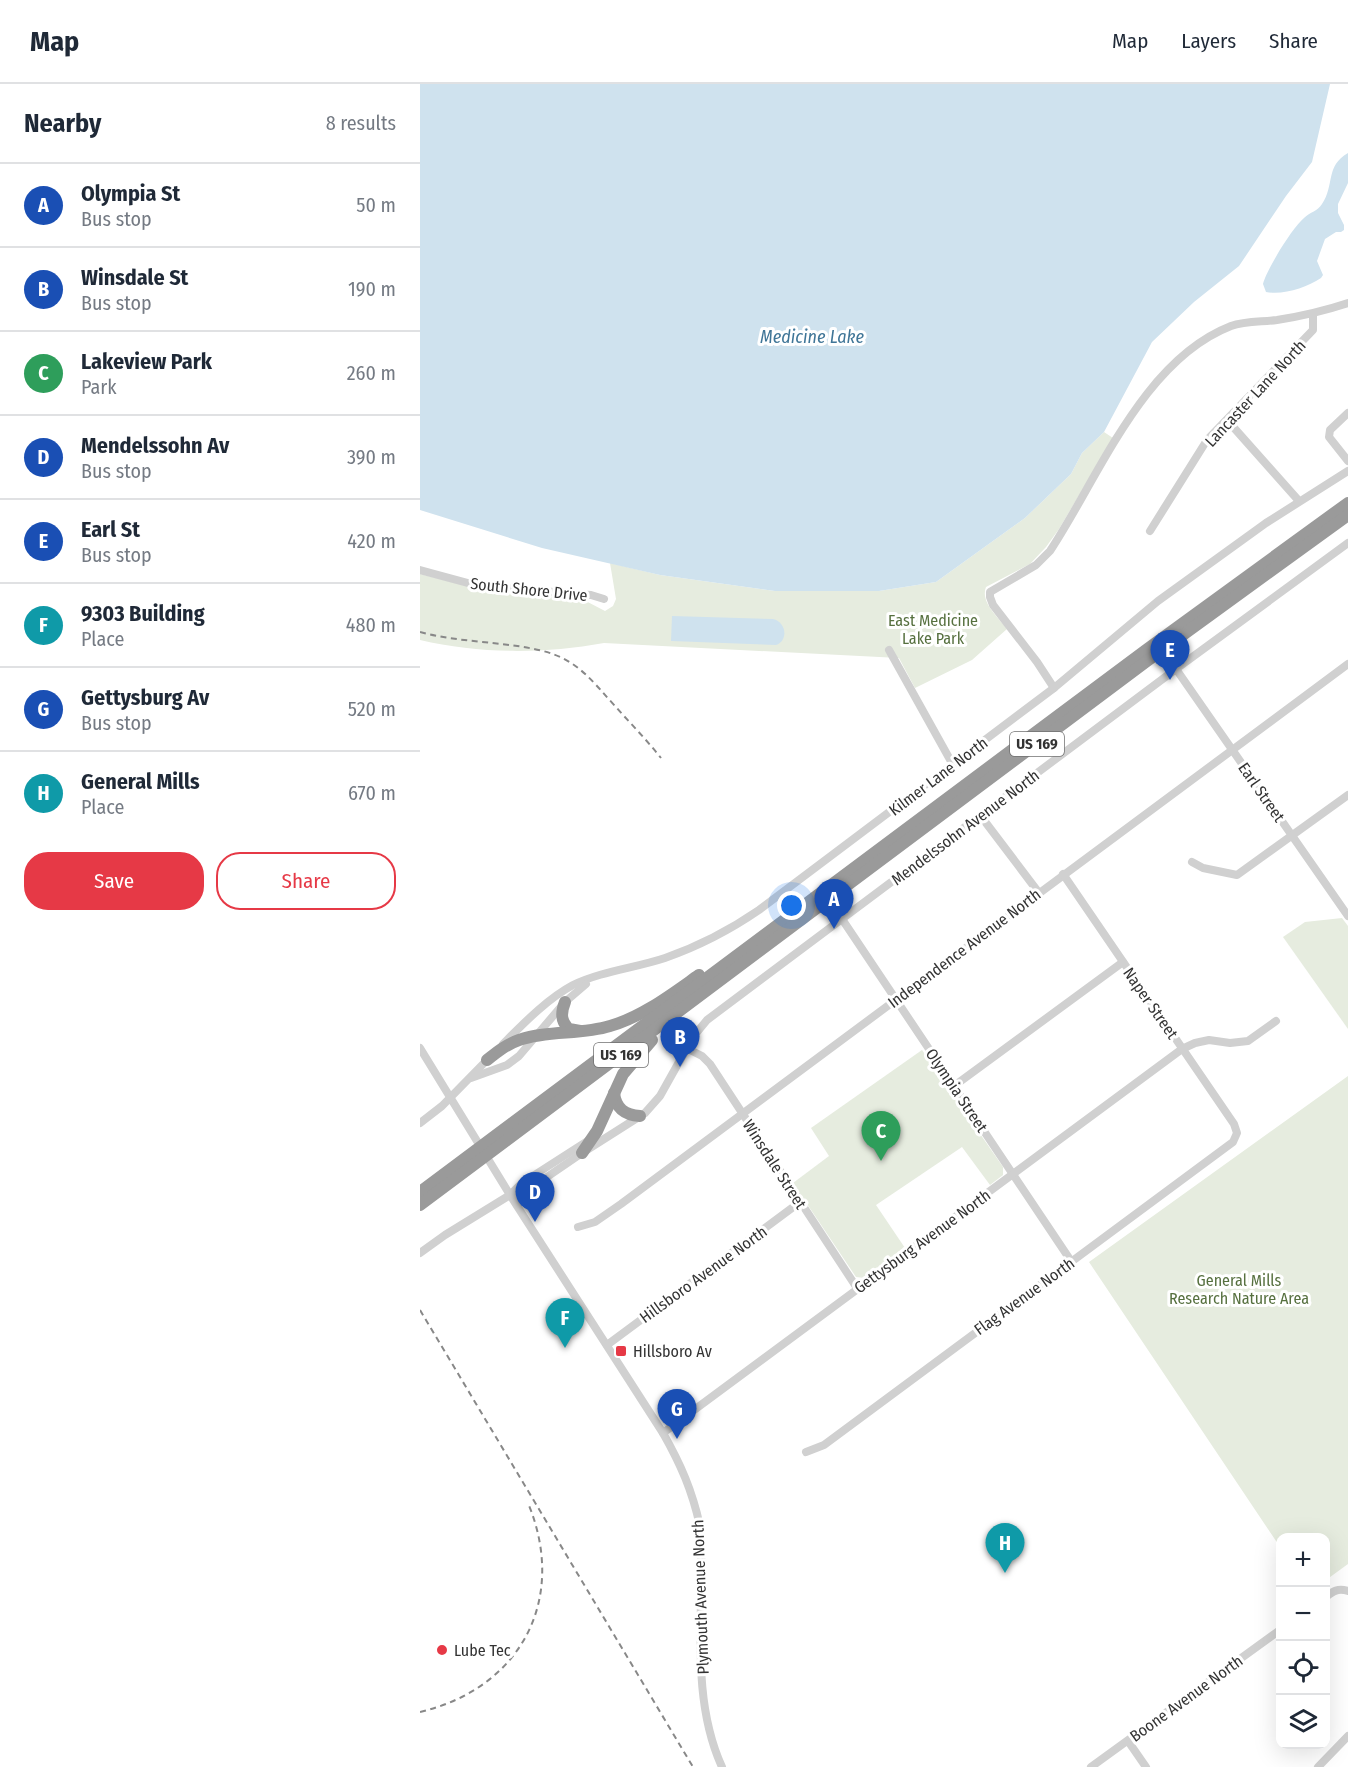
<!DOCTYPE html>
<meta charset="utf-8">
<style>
:root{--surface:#fff;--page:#f2f2f3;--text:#1f2937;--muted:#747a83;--line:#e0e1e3;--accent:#e63946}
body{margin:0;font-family:"Fira Sans Condensed",sans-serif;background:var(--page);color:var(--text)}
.controls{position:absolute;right:18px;bottom:18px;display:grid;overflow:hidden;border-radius:12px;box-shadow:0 6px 24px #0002}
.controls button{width:54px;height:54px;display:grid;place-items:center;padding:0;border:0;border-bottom:2px solid var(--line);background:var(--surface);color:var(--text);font:30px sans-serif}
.you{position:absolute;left:372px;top:822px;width:21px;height:21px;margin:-15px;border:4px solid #fff;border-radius:50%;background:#1a73e8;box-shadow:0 0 0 9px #1a73e833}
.badge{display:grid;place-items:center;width:39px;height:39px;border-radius:50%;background:var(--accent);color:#fff;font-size:20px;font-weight:700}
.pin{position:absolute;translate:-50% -50px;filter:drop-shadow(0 2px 3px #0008)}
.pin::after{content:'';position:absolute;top:32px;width:21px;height:18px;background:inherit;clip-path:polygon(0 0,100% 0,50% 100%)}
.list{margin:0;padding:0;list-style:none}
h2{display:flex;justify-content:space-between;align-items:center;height:78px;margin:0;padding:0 24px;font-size:26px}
h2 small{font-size:20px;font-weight:400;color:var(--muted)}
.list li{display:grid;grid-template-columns:39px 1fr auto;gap:18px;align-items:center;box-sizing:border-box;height:84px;padding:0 24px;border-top:2px solid var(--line)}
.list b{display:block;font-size:22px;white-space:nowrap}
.list p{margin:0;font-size:20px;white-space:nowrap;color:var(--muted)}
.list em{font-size:20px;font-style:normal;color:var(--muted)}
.actions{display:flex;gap:12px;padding:18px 24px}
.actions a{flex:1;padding:14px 0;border:2px solid var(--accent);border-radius:24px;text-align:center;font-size:21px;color:var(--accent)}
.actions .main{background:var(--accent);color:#fff}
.icon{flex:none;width:33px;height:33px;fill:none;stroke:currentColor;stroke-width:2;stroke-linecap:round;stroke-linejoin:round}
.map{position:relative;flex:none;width:928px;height:1683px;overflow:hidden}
header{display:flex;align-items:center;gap:36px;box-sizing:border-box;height:84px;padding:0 30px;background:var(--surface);border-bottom:2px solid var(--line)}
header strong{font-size:28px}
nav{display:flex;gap:33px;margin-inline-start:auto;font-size:21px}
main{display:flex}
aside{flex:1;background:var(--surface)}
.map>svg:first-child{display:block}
</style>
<header>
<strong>Map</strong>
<nav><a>Map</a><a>Layers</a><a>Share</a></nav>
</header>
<main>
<aside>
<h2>Nearby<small>8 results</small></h2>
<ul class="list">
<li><span class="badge" style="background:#1a4fb4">A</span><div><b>Olympia St</b><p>Bus stop</p></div><em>50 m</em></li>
<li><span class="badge" style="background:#1a4fb4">B</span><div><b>Winsdale St</b><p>Bus stop</p></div><em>190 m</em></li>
<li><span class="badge" style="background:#2e9e5b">C</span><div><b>Lakeview Park</b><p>Park</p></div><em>260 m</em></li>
<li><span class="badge" style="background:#1a4fb4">D</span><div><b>Mendelssohn Av</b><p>Bus stop</p></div><em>390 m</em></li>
<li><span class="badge" style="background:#1a4fb4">E</span><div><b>Earl St</b><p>Bus stop</p></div><em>420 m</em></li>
<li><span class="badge" style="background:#0f9aa8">F</span><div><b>9303 Building</b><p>Place</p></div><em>480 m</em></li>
<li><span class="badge" style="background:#1a4fb4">G</span><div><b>Gettysburg Av</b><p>Bus stop</p></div><em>520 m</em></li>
<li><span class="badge" style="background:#0f9aa8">H</span><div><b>General Mills</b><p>Place</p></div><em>670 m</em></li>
</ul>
<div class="actions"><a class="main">Save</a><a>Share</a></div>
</aside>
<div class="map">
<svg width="928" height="1683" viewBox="0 0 928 1683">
<rect width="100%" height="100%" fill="#fff"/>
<!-- green -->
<g fill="#e6ecdf">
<path d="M684 348 693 354 639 445 626 463 610 480 566 503C560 518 578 533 587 545L552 576 495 604 479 574 184 559C123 570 60 570 0 556V490L60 505 160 514 185 527 193 522 196 515 190 479 240 491 355 507H459L516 498 605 434 651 390 662 369Z"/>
<path d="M922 834 928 842V945L863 853 885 838Z"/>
<path d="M502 966 583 1083V1091L570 1101 542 1063 456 1121 485 1164 445 1194 436 1193 373 1099 409 1072 391 1044Z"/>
<path d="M928 992V1480L906 1496V1454H860V1463L669 1178Z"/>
</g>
<!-- water -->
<g fill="#cfe2ee">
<path d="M0 0H910L892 78 866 112 819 182 774 218 732 258 684 348 662 369 651 390 605 434 516 498 459 507H355L240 491 122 464 0 426Z"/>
<path d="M928 69V99L918 120V129L924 141V146L921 148H916L905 155 897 177 903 191 901 194C886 204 864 211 846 208L843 200C847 185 872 144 884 134 890 128 898 127 902 120 915 101 905 82 928 69Z"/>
<path d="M252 532 353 535C366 538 369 556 356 561L251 557Z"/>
</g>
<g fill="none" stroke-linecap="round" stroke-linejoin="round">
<!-- minor -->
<g stroke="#d0d0d0" stroke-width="8">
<path d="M928 329 910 346 909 353 928 377"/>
<path d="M807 336 879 417"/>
<path d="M730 447 787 356 893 246V230"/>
<path d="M0 486 59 502 171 511 184 515"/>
<path d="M469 566 533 681"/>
<path d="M756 585 928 832"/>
<path d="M634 604 617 578 573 521 570 513V508L616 481 630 467C679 393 723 276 811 242 825 237 842 238 857 236 882 232 904 227 928 219"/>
<path d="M560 731 619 809"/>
<path d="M772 778 783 784 817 791 928 711"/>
<path d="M422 835 651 1177"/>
<path d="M83 960C104 939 127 915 153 901 182 887 215 884 245 874 279 862 310 846 339 826L634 604 738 517 846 439 928 387"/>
<path d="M0 964 90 1111 243 1349C261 1381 272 1406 280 1442 286 1522 268 1608 302 1683"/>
<path d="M266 964 282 972 290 980 437 1204"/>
<path d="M51 994 87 981 99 972 145 918 166 900"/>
<path d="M534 1002 703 878"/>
<path d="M0 1039 22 1022 70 973"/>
<path d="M90 1111 105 1108 162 1069 225 1029 240 1012 273 953 287 936 756 585 928 459"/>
<path d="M158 1143 175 1138 201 1120 928 580"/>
<path d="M0 1169 25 1151 90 1111 102 1099 169 1056"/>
<path d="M187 1261 380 1118"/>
<path d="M243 1349 762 965 775 959 789 956 810 959 828 957 856 937"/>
<path d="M386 1368 404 1361 813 1058 817 1049 814 1040 643 790"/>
<path d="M906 1513C913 1507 918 1504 928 1507"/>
<path d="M708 1657 726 1683"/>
<path d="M671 1683 860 1546"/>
<path d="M898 1683 928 1652"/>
</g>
<!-- highway -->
<g stroke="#9a9a9a" stroke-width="12">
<path d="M145 918C141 928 140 937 149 945L160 947"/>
<path d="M67 976C77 968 87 960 99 956 128 946 161 951 190 942 222 933 252 910 279 891"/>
<path d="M194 1009C196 1025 205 1031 220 1032"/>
<path d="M162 1069 177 1047 203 990 232 956"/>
<path d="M0 1108 726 566 928 419"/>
<path d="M0 1121 727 577 928 431"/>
</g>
<!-- rail -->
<g stroke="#888" stroke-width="2" stroke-dasharray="6 4.5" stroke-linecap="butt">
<path d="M0 548C40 559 83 557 123 567 158 576 172 597 195 622 210 639 226 655 241 674"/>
<path d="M0 1226 273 1683"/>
<path d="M0 1628C101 1604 148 1515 108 1419"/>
</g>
</g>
<!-- markers -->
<g fill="#e63946" stroke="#fff" stroke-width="2">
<rect x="195" y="1261" width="12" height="12" rx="3"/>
<circle cx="22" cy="1566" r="6"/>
</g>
<g text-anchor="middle" stroke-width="6" stroke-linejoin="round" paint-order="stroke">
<!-- shield labels -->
<g fill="#fff" stroke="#707070" stroke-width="1.5">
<rect x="590" y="648" width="54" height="24" rx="4.5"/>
<rect x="174" y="959" width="54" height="24" rx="4.5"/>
</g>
<g font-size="15" font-weight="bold" fill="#333">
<text x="617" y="665">US 169</text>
<text x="201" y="976">US 169</text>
</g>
<!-- street labels -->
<g font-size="16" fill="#333" stroke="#fff">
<text transform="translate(835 309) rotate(-47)" y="6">Lancaster Lane North</text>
<text transform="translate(109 505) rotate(6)" y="6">South Shore Drive</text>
<text transform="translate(518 692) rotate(-37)" y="6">Kilmer Lane North</text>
<text transform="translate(842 708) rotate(55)" y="6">Earl Street</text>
<text transform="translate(545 743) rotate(-37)" y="6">Mendelssohn Avenue North</text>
<text transform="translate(544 864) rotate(-37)" y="6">Independence Avenue North</text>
<text transform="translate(731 919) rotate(55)" y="6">Naper Street</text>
<text transform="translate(537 1006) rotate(56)" y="6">Olympia Street</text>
<text transform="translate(355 1080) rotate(57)" y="6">Winsdale Street</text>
<text transform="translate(502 1157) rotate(-36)" y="6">Gettysburg Avenue North</text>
<text transform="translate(283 1190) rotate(-36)" y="6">Hillsboro Avenue North</text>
<text transform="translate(604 1212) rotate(-36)" y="6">Flag Avenue North</text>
<text transform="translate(280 1513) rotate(-92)" y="6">Plymouth Avenue North</text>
<text transform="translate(766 1614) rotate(-36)" y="6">Boone Avenue North</text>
</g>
<!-- park labels -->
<g font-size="16" fill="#56703f" stroke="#fff">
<text x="513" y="542">East Medicine<tspan x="513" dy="18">Lake Park</tspan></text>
<text x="819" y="1202">General Mills<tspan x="819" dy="18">Research Nature Area</tspan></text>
</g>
<!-- poi labels -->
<g font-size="16" fill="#333" stroke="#fff" text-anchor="start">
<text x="213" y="1273">Hillsboro Av</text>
<text x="34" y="1572">Lube Tec</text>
</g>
<!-- water labels -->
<g font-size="18" font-style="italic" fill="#3f7597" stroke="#fff">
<text x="392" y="259">Medicine Lake</text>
</g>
</g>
</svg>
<div class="controls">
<button>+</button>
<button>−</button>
<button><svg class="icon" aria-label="locate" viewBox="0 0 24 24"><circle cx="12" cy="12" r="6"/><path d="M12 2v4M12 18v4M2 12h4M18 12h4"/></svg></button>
<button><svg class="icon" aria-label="layers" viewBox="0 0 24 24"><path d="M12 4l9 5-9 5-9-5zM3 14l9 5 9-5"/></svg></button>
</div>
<div class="you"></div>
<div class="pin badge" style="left:414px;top:845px;background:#1a4fb4">A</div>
<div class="pin badge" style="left:260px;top:983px;background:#1a4fb4">B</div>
<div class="pin badge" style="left:461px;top:1077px;background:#2e9e5b">C</div>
<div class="pin badge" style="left:115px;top:1138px;background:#1a4fb4">D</div>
<div class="pin badge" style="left:750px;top:596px;background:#1a4fb4">E</div>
<div class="pin badge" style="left:145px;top:1264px;background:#0f9aa8">F</div>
<div class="pin badge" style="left:257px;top:1355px;background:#1a4fb4">G</div>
<div class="pin badge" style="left:585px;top:1489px;background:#0f9aa8">H</div>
</div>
</main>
